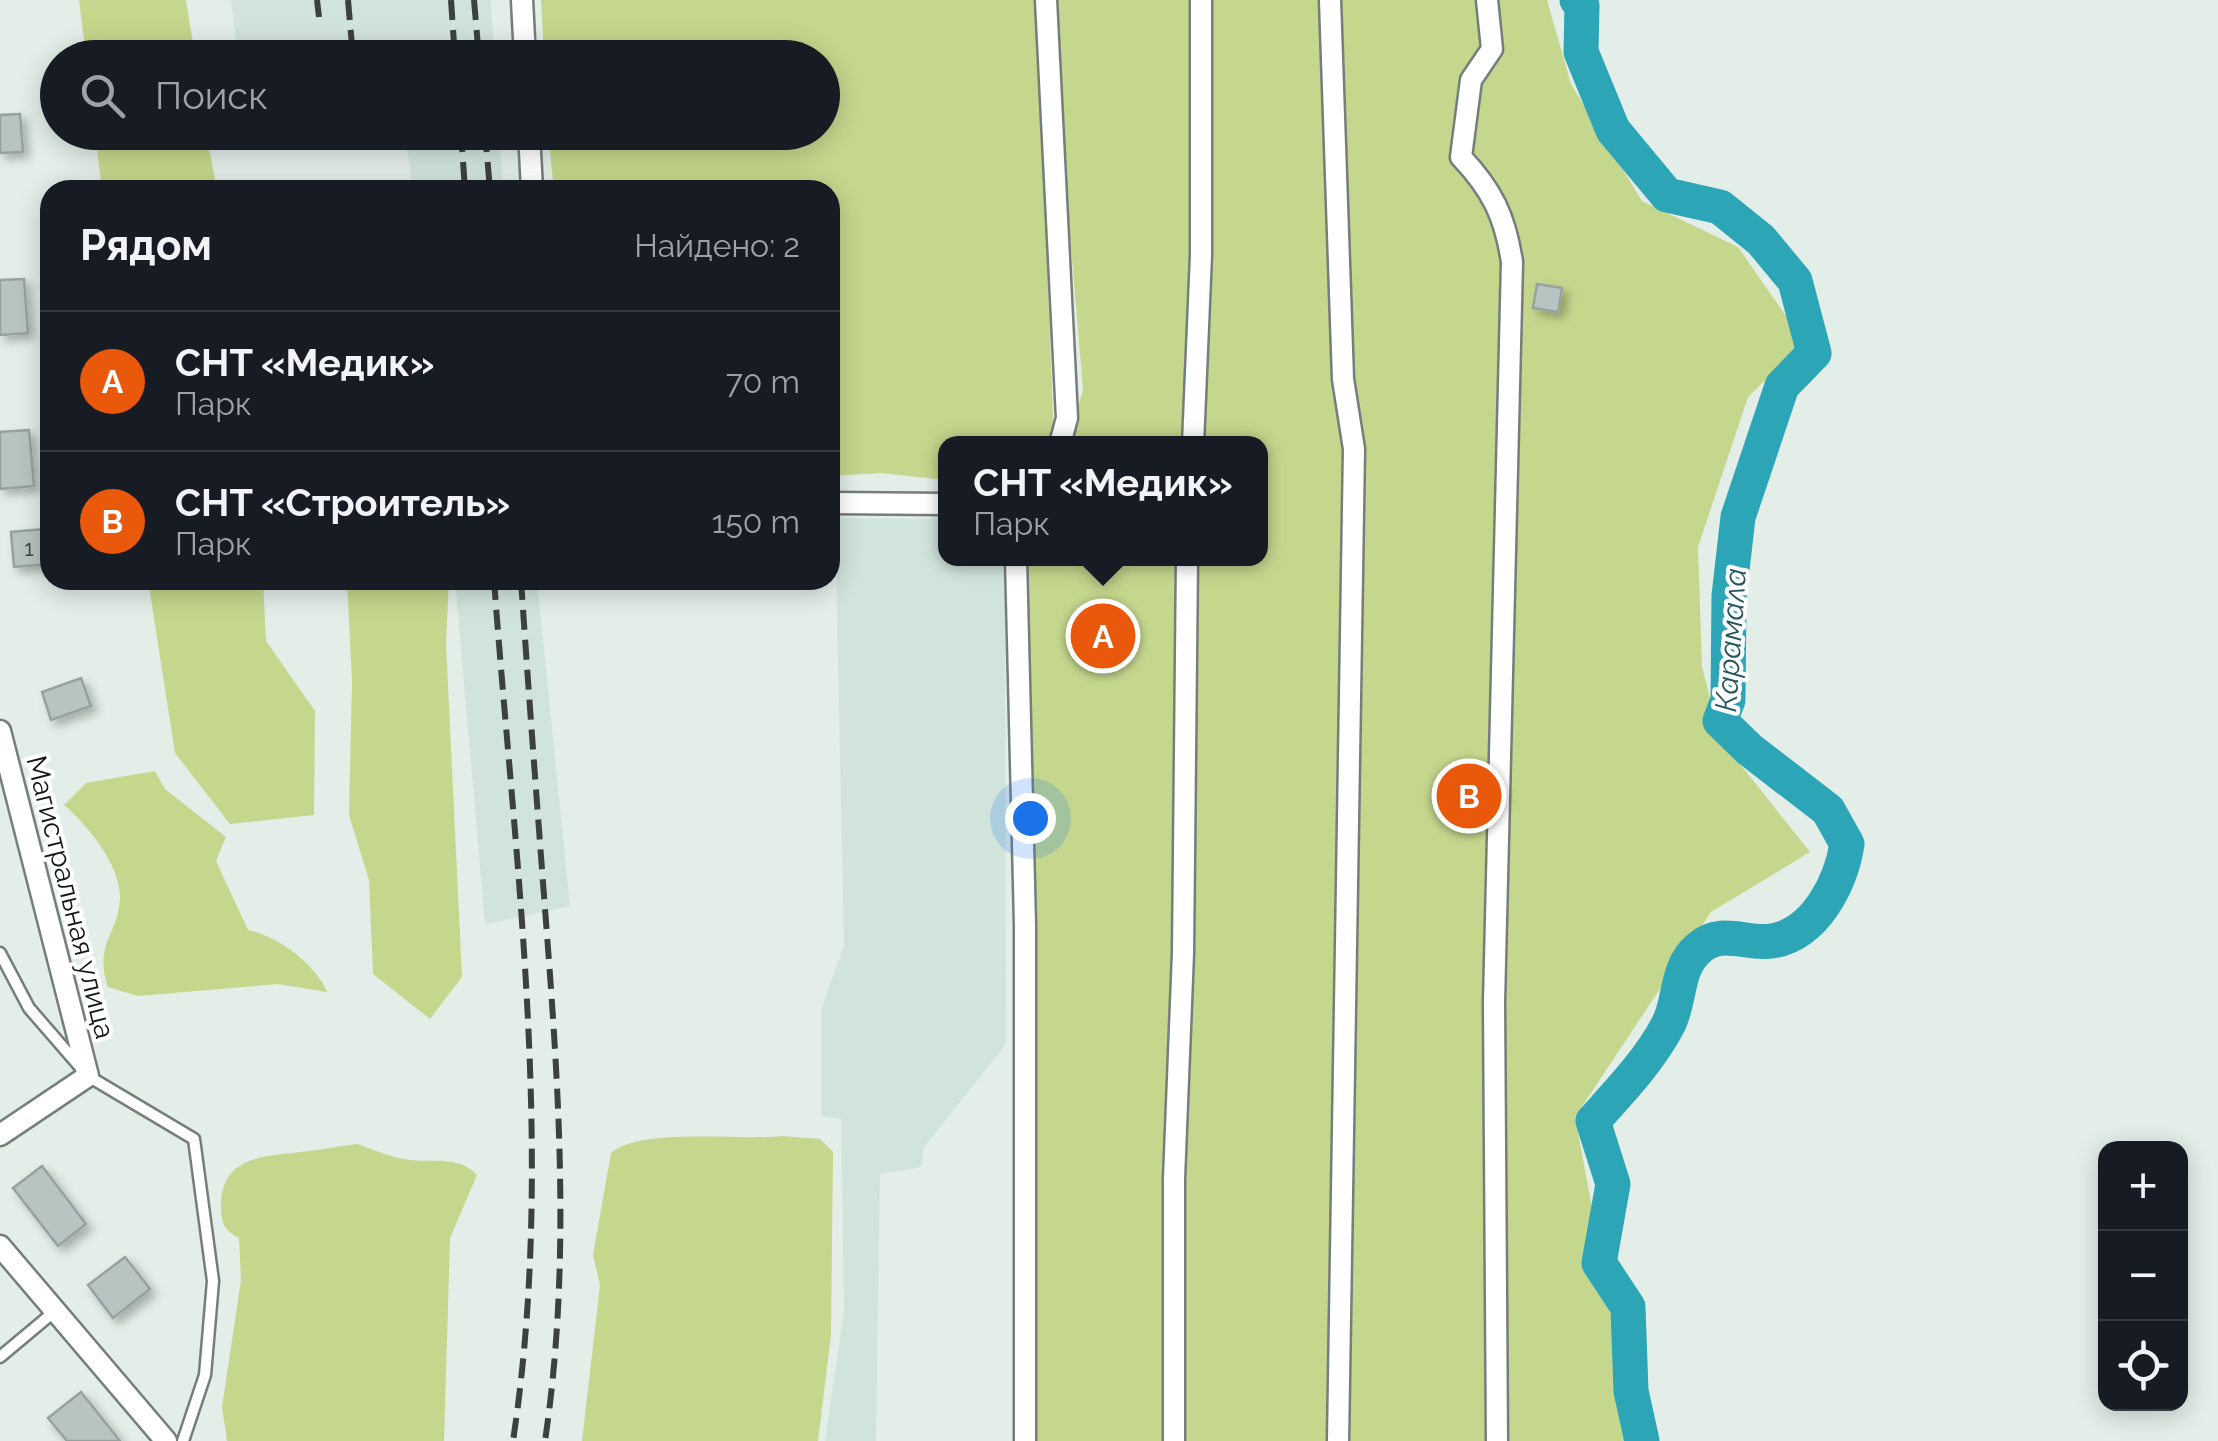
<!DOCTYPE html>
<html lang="ru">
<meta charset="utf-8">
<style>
:root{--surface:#171b24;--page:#242831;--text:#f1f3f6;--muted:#9ea1a6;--line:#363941;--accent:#ea580c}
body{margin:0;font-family:Raleway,sans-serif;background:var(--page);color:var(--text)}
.controls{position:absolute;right:30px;bottom:30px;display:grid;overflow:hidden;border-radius:20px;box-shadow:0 5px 25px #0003}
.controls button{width:90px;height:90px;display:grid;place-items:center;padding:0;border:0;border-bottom:2px solid var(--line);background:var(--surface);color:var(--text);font:50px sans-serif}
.you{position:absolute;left:1030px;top:818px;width:35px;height:35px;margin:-25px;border:8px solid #fff;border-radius:50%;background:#1a73e8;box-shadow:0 0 0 15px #1a73e833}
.badge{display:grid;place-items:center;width:65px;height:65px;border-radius:50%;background:var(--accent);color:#fff;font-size:32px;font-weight:700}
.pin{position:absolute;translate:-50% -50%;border:5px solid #fff;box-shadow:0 2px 10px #0006}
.popup{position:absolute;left:938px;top:436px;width:330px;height:130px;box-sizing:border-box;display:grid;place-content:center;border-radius:20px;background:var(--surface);filter:drop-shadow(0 2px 8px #0005);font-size:32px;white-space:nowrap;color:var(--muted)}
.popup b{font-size:38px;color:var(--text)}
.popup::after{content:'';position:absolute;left:50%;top:100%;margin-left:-20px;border:20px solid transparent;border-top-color:var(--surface)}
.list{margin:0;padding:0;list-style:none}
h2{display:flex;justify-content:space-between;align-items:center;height:130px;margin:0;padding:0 40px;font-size:42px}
h2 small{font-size:32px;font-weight:400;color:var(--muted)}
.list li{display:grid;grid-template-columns:65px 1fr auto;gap:30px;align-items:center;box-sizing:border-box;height:140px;padding:0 40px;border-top:2px solid var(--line)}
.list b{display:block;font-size:38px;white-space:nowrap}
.list p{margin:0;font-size:32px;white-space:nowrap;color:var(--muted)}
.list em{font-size:32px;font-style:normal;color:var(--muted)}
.icon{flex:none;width:55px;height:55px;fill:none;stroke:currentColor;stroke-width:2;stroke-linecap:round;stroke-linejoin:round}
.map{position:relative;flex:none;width:2218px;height:1441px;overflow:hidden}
.search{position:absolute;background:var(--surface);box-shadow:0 5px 25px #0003;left:40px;top:40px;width:800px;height:110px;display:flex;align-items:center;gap:25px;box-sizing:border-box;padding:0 35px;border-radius:55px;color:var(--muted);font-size:38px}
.panel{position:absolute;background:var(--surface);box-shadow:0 5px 25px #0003;left:40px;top:180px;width:800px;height:410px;border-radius:30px}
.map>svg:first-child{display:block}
</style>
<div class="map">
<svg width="2218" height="1441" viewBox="0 0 2218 1441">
<defs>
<filter id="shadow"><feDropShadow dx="5.5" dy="5.5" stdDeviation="5" flood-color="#0004"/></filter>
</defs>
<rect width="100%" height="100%" fill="#e3eee8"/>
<!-- built -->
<g fill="#d1e4db">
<path d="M231 0H491L494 57H238Z"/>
<path d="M405 133H499L503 190H413Z"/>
<path d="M830 518 945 519 946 558 1005 559 1006 1044 924 1147 921 1167 880 1174 876 1441H825L844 1311 841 1119 821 1116V1010L844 945 836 570 830 567Z"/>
<path d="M455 580H537L570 906 485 924Z"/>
</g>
<!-- green -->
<g fill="#c5d78d">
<path d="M79 0H186L195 57H86Z"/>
<path d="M541 0H1037L1054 443 946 444 945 480 881 473 830 476V190H554L548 133 822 132V58L544 57Z"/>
<path d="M1050 0H1547L1571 84 1642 201 1738 247 1804 342 1748 397 1698 547 1702 667 1721 740 1810 852 1711 912 1575 1117 1636 1441H1031L1028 559 1260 558V444L1068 443 1083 389Z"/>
<path d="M95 133H206L217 190H102Z"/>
<path d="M148 580H263L266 641 315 711 314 815 230 824 175 753Z"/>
<path d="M347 580H449L446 643 462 977 430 1019 373 974 369 880 349 815 352 681Z"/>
<path d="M155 771 165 789 226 837 216 861 248 930C278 937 315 963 327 992L278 984 138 996 108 987C93 944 119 934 120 897 120 864 87 825 64 805L86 783Z"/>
<path d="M782 1136 820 1139 833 1152 831 1335 818 1441H582L600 1285 593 1255 611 1153C641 1127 739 1141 782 1136Z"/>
<path d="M357 1144C372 1149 387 1156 403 1159 428 1164 459 1154 477 1175L450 1238 444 1441H227L222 1407 241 1280 239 1238C224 1230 221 1223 221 1206 221 1157 263 1156 302 1152 320 1150 339 1146 357 1144Z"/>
</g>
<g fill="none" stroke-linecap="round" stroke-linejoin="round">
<!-- river -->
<path stroke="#2ca5b7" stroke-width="35" d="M1577 0 1582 6 1581 52 1613 130 1667 195 1720 207 1761 240 1795 281 1814 353 1782 386 1738 517 1729 596 1728 700 1720 721 1750 750 1828 810 1847 844C1841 882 1816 934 1772 941 1746 945 1722 928 1699 948 1675 968 1681 1001 1668 1025 1649 1061 1620 1091 1593 1121L1613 1184 1599 1263 1628 1307 1631 1391 1642 1441"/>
</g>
<!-- building -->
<g fill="#b8c4c2" stroke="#96a2a0" stroke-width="2.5" filter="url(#shadow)">
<path d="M20 114 23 152 0 153V115Z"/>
<path d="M24 279 28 333 0 335V280Z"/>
<path d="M1537 284 1562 288 1558 312 1533 308Z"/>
<path d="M29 430 34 486 0 489V432Z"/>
<path d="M44 529 47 564 14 567 11 532Z"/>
<path d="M81 678 91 706 51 720 42 692Z"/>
<path d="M42 1166 86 1224 58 1246 13 1188Z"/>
<path d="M125 1257 150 1289 113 1318 88 1285Z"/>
<path d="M81 1392 120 1441H67L48 1418Z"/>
</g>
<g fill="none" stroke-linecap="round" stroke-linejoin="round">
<!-- service casing -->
<g stroke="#757e7a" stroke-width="15">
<g id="service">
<path d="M0 953 29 1008 88 1076 194 1139 213 1281 205 1375 183 1441"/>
<path d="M0 1357 55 1311"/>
</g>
</g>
<!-- minor casing -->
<g stroke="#757e7a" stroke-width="25">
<g id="minor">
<path d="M522 0 525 58"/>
<path d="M1046 0 1067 418 1060 444"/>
<path d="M1330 0 1343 379 1354 449 1338 1441"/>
<path d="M1487 0 1492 49 1471 80 1461 157C1492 190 1505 216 1512 262L1494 1002 1497 1441"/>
<path d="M529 132 532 190"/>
<path d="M1193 444 1201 255V0"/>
<path d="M830 503 946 504"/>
<path d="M1016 558 1025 925V1441"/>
<path d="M0 731 88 1076 0 1135"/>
<path d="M0 1246 166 1441"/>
<path d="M1174 1441V1179L1183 953 1187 558"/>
</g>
</g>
<!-- service -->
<use href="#service" stroke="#fff" stroke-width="10"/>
<!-- minor -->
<use href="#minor" stroke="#fff" stroke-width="20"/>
<!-- rail -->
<g stroke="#3c413e" stroke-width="6" stroke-dasharray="20 10" stroke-linecap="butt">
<path d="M317 0 319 17"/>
<path d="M348 0 353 57"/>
<path d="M451 0 455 58"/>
<path d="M474 0 479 58"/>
<path d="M461 132 465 190"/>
<path d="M485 132 490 190"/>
<path d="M494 580C515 864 556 1158 513 1441"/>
<path d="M521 580C529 698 538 817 547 935 560 1104 570 1273 545 1441"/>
</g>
</g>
<g text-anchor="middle" stroke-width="8" stroke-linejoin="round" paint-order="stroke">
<!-- number labels -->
<g font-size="22" fill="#3c4240">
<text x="29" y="556">1</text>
</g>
<!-- street labels -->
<g font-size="28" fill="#131715" stroke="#fff">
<text transform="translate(71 897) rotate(76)" y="10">Магистральная улица</text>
</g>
<!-- water labels -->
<g font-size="30" font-style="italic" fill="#25555d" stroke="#fff">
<text transform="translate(1731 640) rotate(-86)" y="10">Карамала</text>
</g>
</g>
</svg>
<div class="controls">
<button>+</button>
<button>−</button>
<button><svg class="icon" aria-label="locate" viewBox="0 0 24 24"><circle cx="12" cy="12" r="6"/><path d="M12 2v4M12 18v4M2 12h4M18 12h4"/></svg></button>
</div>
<div class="you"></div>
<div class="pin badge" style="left:1103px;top:636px">A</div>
<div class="popup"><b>СНТ «Медик»</b>Парк</div>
<div class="pin badge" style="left:1469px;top:796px">B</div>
<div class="search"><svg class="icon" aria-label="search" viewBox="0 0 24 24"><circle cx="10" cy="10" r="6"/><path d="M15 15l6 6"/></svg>Поиск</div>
<section class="panel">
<h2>Рядом<small>Найдено: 2</small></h2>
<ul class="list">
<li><span class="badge">A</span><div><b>СНТ «Медик»</b><p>Парк</p></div><em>70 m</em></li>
<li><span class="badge">B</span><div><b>СНТ «Строитель»</b><p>Парк</p></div><em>150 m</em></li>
</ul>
</section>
</div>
